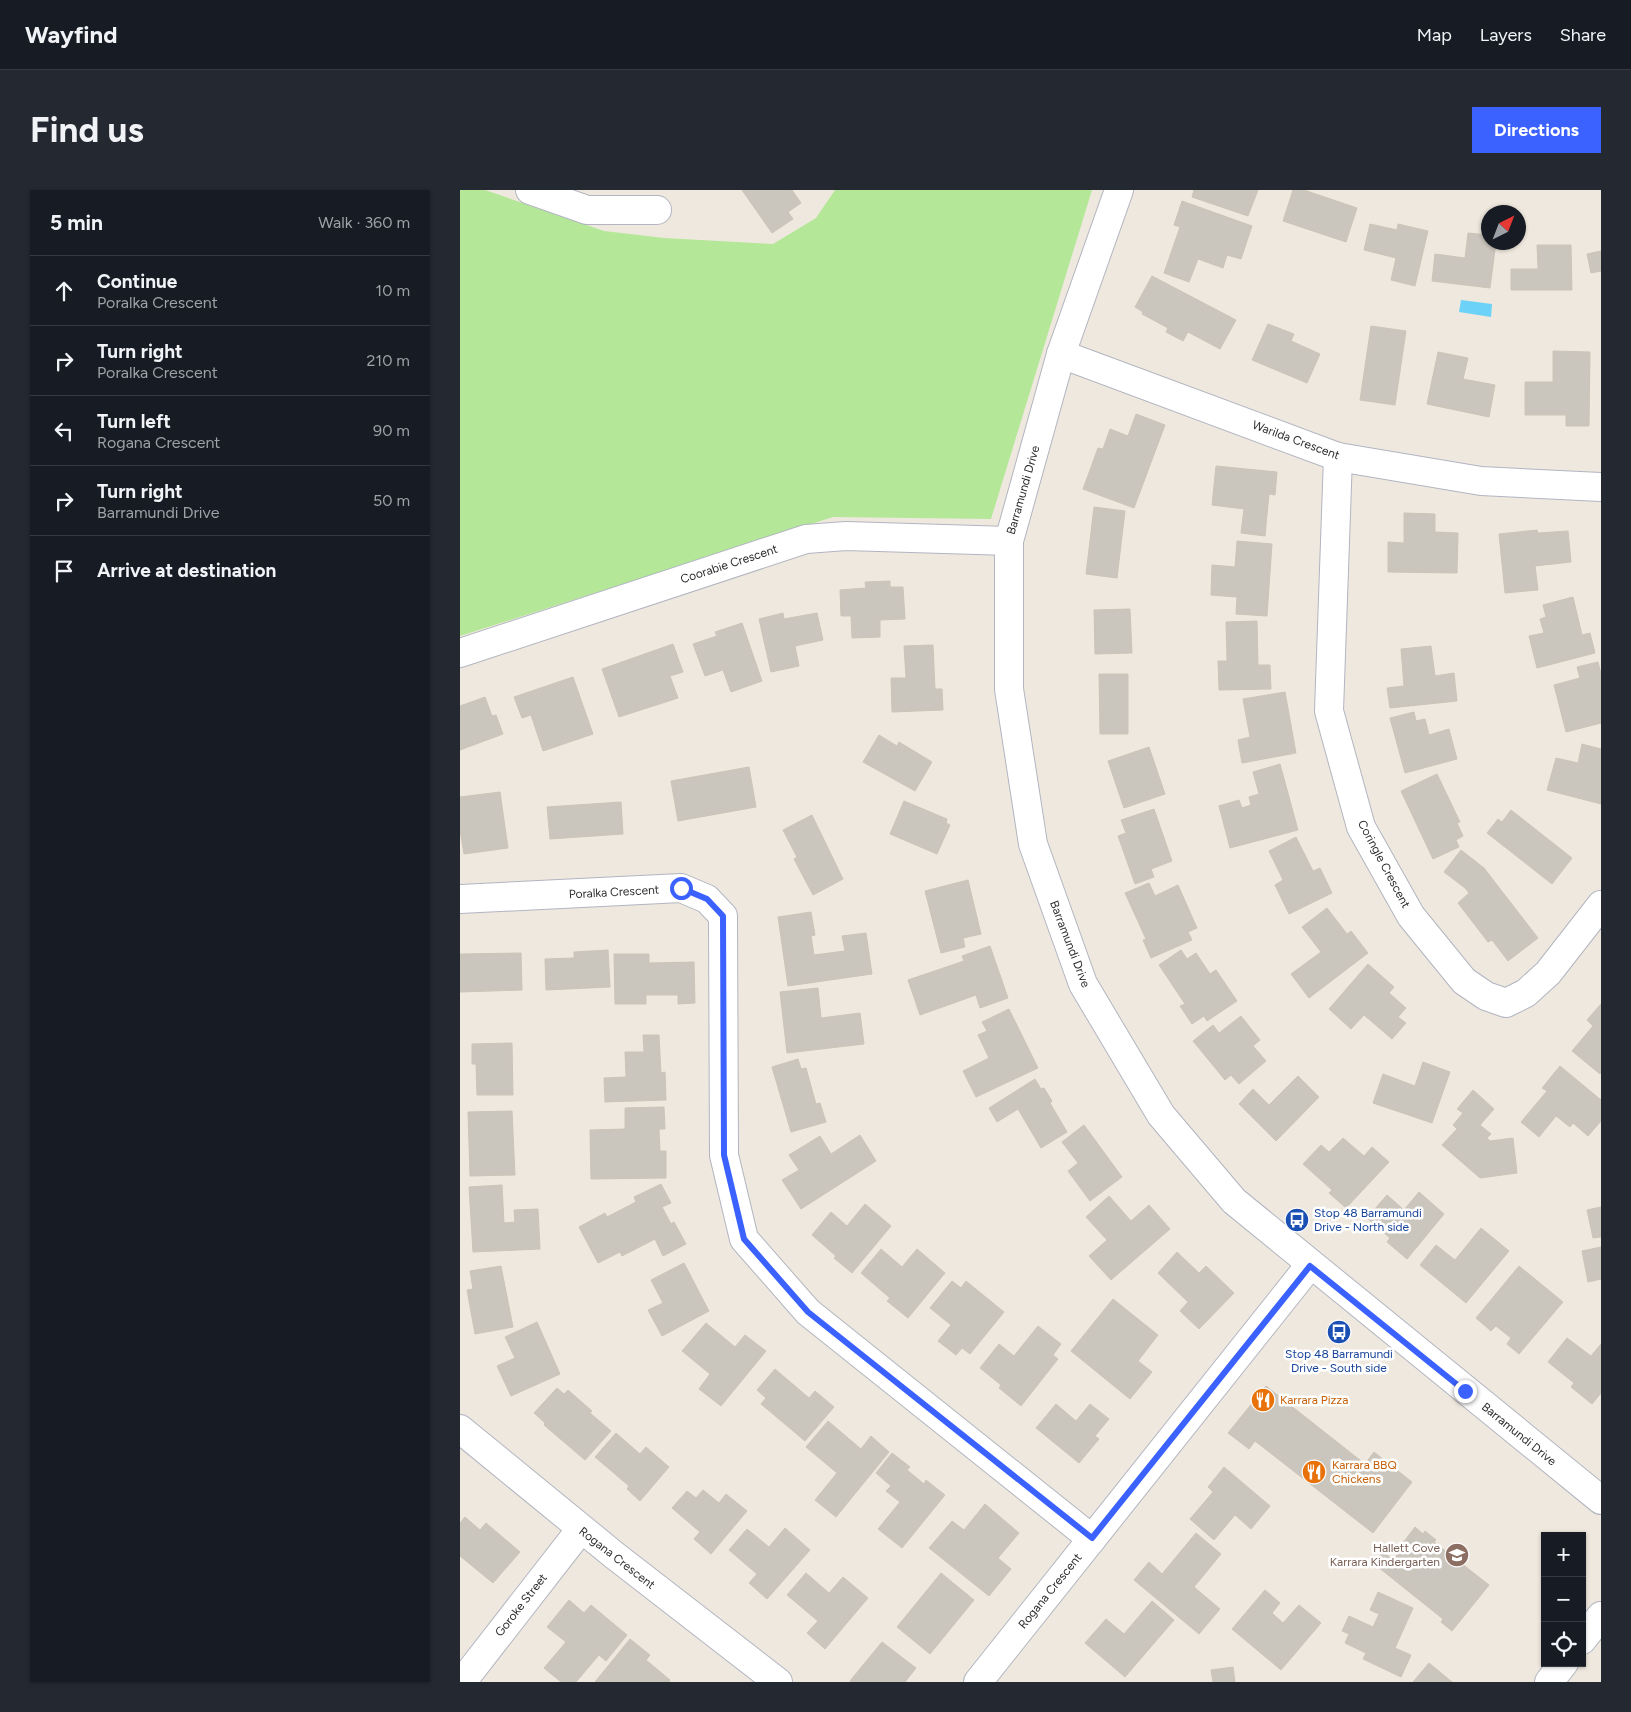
<!DOCTYPE html>
<meta charset="utf-8">
<style>
:root{--surface:#171b24;--page:#242831;--text:#f1f3f6;--muted:#9ea1a6;--line:#363941;--accent:#3b61ff}
body{margin:0;font-family:Figtree,sans-serif;background:var(--page);color:var(--text)}
.controls{position:absolute;right:15px;bottom:15px;display:grid;overflow:hidden;border-radius:0px;box-shadow:0 1px 4px #0004}
.controls button{width:45px;height:45px;display:grid;place-items:center;padding:0;border:0;border-bottom:1px solid var(--line);background:var(--surface);color:var(--text);font:25px sans-serif}
.compass{position:absolute;left:1021px;top:15px;width:45px;height:45px;border-radius:50%;background:var(--surface);box-shadow:0 1px 4px #0004;rotate:42deg}
.stop{position:absolute;width:15px;height:15px;margin:-11px;border:4px solid #3b61ff;border-radius:50%;background:#fff}
.stop.end{background:#3b61ff;border-color:#fff;box-shadow:0 1px 5px #0008}
.list{margin:0;padding:0;list-style:none}
h2{display:flex;justify-content:space-between;align-items:center;height:65px;margin:0;padding:0 20px;font-size:21px}
h2 small{font-size:16px;font-weight:400;color:var(--muted)}
.list li{display:grid;grid-template-columns:32px 1fr auto;gap:15px;align-items:center;box-sizing:border-box;height:70px;padding:0 20px;border-top:1px solid var(--line)}
.list b{display:block;font-size:19px;white-space:nowrap}
.list p{margin:0;font-size:16px;white-space:nowrap;color:var(--muted)}
.list em{font-size:16px;font-style:normal;color:var(--muted)}
.icon{flex:none;width:28px;height:28px;fill:none;stroke:currentColor;stroke-width:2;stroke-linecap:round;stroke-linejoin:round}
.map{position:relative;flex:none;width:1141px;height:1492px;overflow:hidden;border-radius:0px}
header{display:flex;align-items:center;gap:30px;box-sizing:border-box;height:70px;padding:0 25px;background:var(--surface);border-bottom:1px solid var(--line)}
header strong{font-size:24px}
nav{display:flex;gap:28px;margin-inline-start:auto;font-size:18px}
.intro{display:flex;align-items:center;justify-content:space-between;box-sizing:border-box;height:120px;padding:0 30px}
h1{margin:0;font-size:35px}
.button{padding:12px 22px;border-radius:0px;background:var(--accent);color:#fff;font-size:18px;font-weight:700}
main{display:flex;gap:30px;padding:0 30px}
aside{flex:1;background:var(--surface);border-radius:0px;box-shadow:0 1px 4px #0004}
.map>svg:first-child{display:block}
</style>
<header>
<strong>Wayfind</strong>
<nav><a>Map</a><a>Layers</a><a>Share</a></nav>
</header>
<div class="intro"><h1>Find us</h1><a class="button">Directions</a></div>
<main>
<aside>
<h2>5 min<small>Walk · 360 m</small></h2>
<ul class="list">
<li><svg class="icon" aria-label="ahead" viewBox="0 0 24 24"><path d="M12 20V5M6 11l6-6 6 6"/></svg><div><b>Continue</b><p>Poralka Crescent</p></div><em>10 m</em></li>
<li><svg class="icon" aria-label="right" viewBox="0 0 24 24"><path d="M7 20v-9h11M14 6l5 5-5 5"/></svg><div><b>Turn right</b><p>Poralka Crescent</p></div><em>210 m</em></li>
<li><svg class="icon" aria-label="left" viewBox="0 0 24 24"><path d="M17 20v-9H6M10 6l-5 5 5 5"/></svg><div><b>Turn left</b><p>Rogana Crescent</p></div><em>90 m</em></li>
<li><svg class="icon" aria-label="right" viewBox="0 0 24 24"><path d="M7 20v-9h11M14 6l5 5-5 5"/></svg><div><b>Turn right</b><p>Barramundi Drive</p></div><em>50 m</em></li>
<li><svg class="icon" aria-label="arrive" viewBox="0 0 24 24"><path d="M6 21V4h12l-3 4 3 4H6"/></svg><div><b>Arrive at destination</b></div></li>
</ul>
</aside>
<div class="map">
<svg width="1141" height="1492" viewBox="0 0 1141 1492">
<rect width="100%" height="100%" fill="#efe8de"/>
<!-- green -->
<path fill="#b4e898" d="M0 0H25L144 41 204 48 313 54 356 28 375 0H632L531 329 373 327 0 446Z"/>
<!-- water -->
<path fill="#6cd2f7" d="M1001 110 1032 114 1031 127 999 122Z"/>
<!-- building -->
<g fill="#cbc6bd" stroke="#cbc4b7">
<path d="M282 0H332L341 13 328 22 333 29 312 43Z"/>
<path d="M734 0H798L788 26 732 7Z"/>
<path d="M833 0H844L897 18 886 52 823 31Z"/>
<path d="M722 11 792 36 781 69 767 65 763 78 738 69 729 92 704 83 720 37 714 35Z"/>
<path d="M910 34 937 40 938 34 968 41 955 96 931 90 936 68 904 60Z"/>
<path d="M1008 43 1028 45V52H1036L1030 98 972 91 975 64 1005 68Z"/>
<path d="M1077 55H1111L1112 100H1051V79H1078Z"/>
<path d="M1141 61V81L1131 83 1127 64Z"/>
<path d="M692 86 776 130 760 159 728 142 723 151 706 142 708 138 682 124 683 122 675 117Z"/>
<path d="M808 134 834 144 831 151 860 164 847 193 792 170Z"/>
<path d="M911 136 946 141 935 215 900 210Z"/>
<path d="M1093 161 1130 162 1129 236H1106V225H1065V192H1093Z"/>
<path d="M978 162 1008 168 1003 189 1035 195 1029 227 967 214Z"/>
<path d="M676 224 705 235 674 318 623 299 638 258 643 259 650 239 668 246Z"/>
<path d="M756 276 817 282 815 305 809 304 805 346 781 343 784 319 752 315Z"/>
<path d="M634 317 665 321 657 388 626 384Z"/>
<path d="M944 323 975 324V342L998 343 997 383 928 382V352L944 353Z"/>
<path d="M1077 340 1078 343 1108 341 1111 372 1075 376 1078 400 1045 403 1039 344Z"/>
<path d="M777 351 812 354 807 426 776 424 777 407 751 405 752 375 775 377Z"/>
<path d="M430 391V397H443L445 429 420 430V447L392 448 391 426H381L380 400 406 398 405 392Z"/>
<path d="M1113 407 1122 445 1130 443 1135 463 1077 478 1069 446 1084 443 1080 429 1086 427 1083 415Z"/>
<path d="M670 419 672 463 635 464 634 420Z"/>
<path d="M323 423 324 429 357 423 363 450 335 456 339 476 311 482 299 429Z"/>
<path d="M797 431 798 475H810L811 499 759 500 758 471H767L766 432Z"/>
<path d="M282 433 302 491 271 502 263 480 245 486 233 454 257 446 255 442Z"/>
<path d="M213 454 223 482 210 486 218 508 159 527 142 479Z"/>
<path d="M473 455 475 499H482L483 520 432 522 431 488H446L444 456Z"/>
<path d="M971 456 975 486 994 483 997 511 930 518 927 498 944 496 941 459Z"/>
<path d="M1138 472 1141 484V533L1106 542 1094 495 1120 488 1117 477Z"/>
<path d="M639 484H668V544H640Z"/>
<path d="M113 487 133 544 83 561 71 525 62 528 54 507Z"/>
<path d="M825 502 836 563 782 573 778 550 790 547 783 509Z"/>
<path d="M25 507 32 526 36 525 43 544 0 560V516Z"/>
<path d="M954 522 956 531 965 529 969 545 989 539 997 569 945 583 930 528Z"/>
<path d="M419 545 437 556 439 552 472 572 455 601 403 572Z"/>
<path d="M1122 554 1141 559V614L1087 600 1096 568 1118 573Z"/>
<path d="M689 557 705 604 664 618 648 571Z"/>
<path d="M820 574 838 640 770 658 759 616 779 610 782 618 791 615 789 607 799 604 793 582Z"/>
<path d="M289 577 296 617 218 631 211 591Z"/>
<path d="M977 584 1000 632 997 633 1003 646 996 650 999 657 973 669 941 601Z"/>
<path d="M40 602 48 658 4 664 0 640V607Z"/>
<path d="M444 611 487 629 486 633 490 635 477 664 430 644Z"/>
<path d="M161 612 163 644 90 649 87 617Z"/>
<path d="M694 619 712 671 691 679 694 687 675 694 658 646 666 643 661 630Z"/>
<path d="M1051 620 1112 668 1092 694 1027 643 1038 629 1042 632Z"/>
<path d="M352 625 383 689 353 705 334 669 337 667 323 640Z"/>
<path d="M836 647 853 681 860 678 872 703 829 724 815 695 823 690 809 661Z"/>
<path d="M1001 660 1024 678 1078 748 1048 771 1032 750 1028 752 998 713 1009 703 1005 698 984 682Z"/>
<path d="M508 690 521 744 503 748 505 757 481 763 465 701Z"/>
<path d="M689 693 695 706 718 695 737 738 728 742 732 750 691 768 683 750 686 749 665 703Z"/>
<path d="M867 718 887 744 891 741 908 763 849 808 831 784 861 762 842 737Z"/>
<path d="M351 722 355 745 351 746 354 765 385 761 382 746 406 743 412 784 328 796 318 727Z"/>
<path d="M530 756 548 808 520 818 516 805 460 825 448 790 504 771 502 766Z"/>
<path d="M148 760 150 797 86 800 85 769 114 768V762Z"/>
<path d="M721 760 727 769 736 763 750 784 756 780 777 811 747 831 744 826 732 834 720 816 725 814 699 775Z"/>
<path d="M61 763 62 800 0 802V764Z"/>
<path d="M154 764H189V773L234 772 235 813 218 814V805H186V814H155Z"/>
<path d="M908 774 934 797 929 803 946 818 938 827 946 833 932 849 904 825 891 839 869 819Z"/>
<path d="M358 798 361 828 400 823 404 854 327 863 320 802Z"/>
<path d="M1141 814V882L1140 884 1112 861 1133 836 1127 830Z"/>
<path d="M549 819 578 878 516 907 503 881 529 868 518 845 527 841 522 832Z"/>
<path d="M781 826 800 850 793 856 806 871 779 894 771 885 765 890 733 851 753 835 759 843Z"/>
<path d="M183 845H199L201 883 205 882 206 910 145 912 144 888 166 887 165 862H184Z"/>
<path d="M52 853 53 905H17L16 874H12V854Z"/>
<path d="M338 869 341 879 346 878 356 914 360 913 366 932 331 942 312 877Z"/>
<path d="M963 872 990 882 972 933 913 913 923 884 955 896Z"/>
<path d="M1100 876 1141 910V931L1128 946 1113 933 1110 937 1096 926 1079 947 1061 932 1087 901 1082 898Z"/>
<path d="M838 886 859 907 816 951 779 914 793 899 809 915Z"/>
<path d="M575 889 581 899 584 898 592 911 590 913 607 942 581 958 558 919 537 932 529 918Z"/>
<path d="M1013 900 1034 919 1020 935 1031 944 1027 948 1030 951 1053 948 1057 983 1020 988 982 955 997 939 993 935 1003 923 997 919Z"/>
<path d="M204 917 205 939H199L200 961H206V988L131 989 130 940 165 939V918Z"/>
<path d="M52 921 55 985 10 986 8 922Z"/>
<path d="M624 935 662 987 630 1011 608 981 618 973 602 952Z"/>
<path d="M400 945 416 971 341 1019 322 990 339 980 329 965 360 946 371 964Z"/>
<path d="M883 948 904 966 912 957 929 972 886 1018 869 1003 872 1000 843 974 861 955 869 962Z"/>
<path d="M201 994 211 1013 202 1017 211 1034 214 1032 226 1054 203 1066 195 1049 162 1066 160 1062 138 1073 119 1037 145 1023 147 1027 176 1012 174 1007Z"/>
<path d="M42 995 44 1033 55 1032 54 1020 78 1019 80 1059 13 1062 9 997Z"/>
<path d="M959 1002 984 1024 947 1069 927 1052 930 1048 907 1028 927 1005 944 1020Z"/>
<path d="M649 1006 671 1031 689 1015 710 1039 651 1090 629 1066 647 1050 626 1027Z"/>
<path d="M405 1014 431 1036 392 1083 374 1068 376 1066 352 1045 371 1022 387 1036Z"/>
<path d="M1141 1017V1047L1133 1048 1127 1020Z"/>
<path d="M1021 1038 1049 1061 1006 1113 960 1075 976 1055 995 1070Z"/>
<path d="M1141 1057V1089L1128 1092 1122 1061Z"/>
<path d="M421 1059 442 1077 457 1059 485 1083 448 1128 427 1111 430 1108 401 1083Z"/>
<path d="M717 1062 739 1083 746 1076 774 1103 739 1139 720 1121 728 1112 698 1083Z"/>
<path d="M224 1073 249 1121 202 1146 188 1120 203 1113 191 1090Z"/>
<path d="M41 1076 53 1137 15 1144 7 1100 13 1099 10 1081Z"/>
<path d="M1059 1076 1103 1112 1059 1164 1047 1154 1051 1148 1036 1136 1031 1141 1016 1128Z"/>
<path d="M492 1091 501 1098 506 1091 544 1122 510 1164 502 1158 496 1165 478 1151 491 1135 470 1118Z"/>
<path d="M653 1109 698 1145 678 1171 692 1182 670 1209 611 1161Z"/>
<path d="M77 1132 100 1184 51 1206 37 1176 55 1168 45 1147Z"/>
<path d="M246 1133 275 1157 285 1145 306 1161 261 1216 239 1199 250 1184 222 1161Z"/>
<path d="M578 1136 601 1154 593 1165 598 1169 561 1216 539 1198 541 1195 520 1178 539 1154 554 1166Z"/>
<path d="M1107 1148 1131 1166 1141 1154V1203L1132 1214 1111 1197 1114 1193 1088 1172Z"/>
<path d="M315 1179 349 1208 355 1201 374 1217 345 1251 301 1214 306 1208 297 1200Z"/>
<path d="M806 1196 905 1274 914 1262 952 1292 913 1343 795 1251 789 1259 768 1243Z"/>
<path d="M97 1198 104 1204 108 1200 132 1221 130 1223 151 1241 125 1270 84 1235 85 1233 74 1223Z"/>
<path d="M596 1214 616 1231 630 1214 649 1229 635 1246 639 1249 619 1273 576 1238Z"/>
<path d="M368 1231 401 1259 411 1246 429 1262 376 1327 355 1310 377 1283 346 1257Z"/>
<path d="M156 1243 180 1264 186 1257 209 1277 180 1311 167 1299 169 1296 135 1267Z"/>
<path d="M432 1263 450 1277 447 1280 464 1294 466 1290 485 1305 442 1358 418 1339 440 1312 426 1301 431 1296 416 1283Z"/>
<path d="M764 1277 810 1316 791 1339 775 1325 754 1350 730 1329 753 1302 748 1297Z"/>
<path d="M243 1300 259 1313 266 1304 287 1321 251 1364 234 1349 240 1342 212 1318 227 1301 236 1308Z"/>
<path d="M525 1314 559 1343 538 1368 551 1379 529 1406 469 1358 492 1331 504 1340Z"/>
<path d="M5 1327 20 1340 26 1333 60 1362 33 1393 0 1366V1333Z"/>
<path d="M955 1337 963 1344 965 1341 976 1350 974 1352 1029 1395 992 1441 981 1432 983 1429 913 1373 923 1361 933 1370 945 1355 943 1353Z"/>
<path d="M325 1338 350 1360 307 1409 289 1393 297 1384 269 1360 287 1339 309 1357Z"/>
<path d="M736 1343 761 1364 734 1397 760 1419 739 1444 674 1390 689 1372 702 1384Z"/>
<path d="M346 1383 369 1403 383 1387 408 1408 365 1459 347 1443 358 1431 327 1405Z"/>
<path d="M481 1383 514 1410 470 1464 437 1437Z"/>
<path d="M805 1400 820 1413 812 1423 823 1433 839 1415 861 1433 821 1480 772 1439Z"/>
<path d="M918 1402 953 1418 935 1458 951 1465 941 1487 903 1469 906 1463 885 1453 889 1444 882 1441 889 1426 913 1437 919 1424 910 1420Z"/>
<path d="M109 1410 124 1423 131 1415 167 1445 146 1471 139 1465 116 1492H101L84 1478 106 1452 87 1437Z"/>
<path d="M692 1411 714 1430 665 1487 625 1453 646 1429 664 1444Z"/>
<path d="M170 1449 190 1465 186 1470 210 1490 209 1492H135Z"/>
<path d="M422 1452 456 1478 445 1492H391L390 1491Z"/>
<path d="M969 1473 992 1492H953Z"/>
<path d="M773 1477 775 1492H753L751 1480Z"/>
</g>
<g fill="none" stroke-linecap="round" stroke-linejoin="round">
<!-- minor casing -->
<g stroke="#b2b5c1" stroke-width="30">
<g id="minor">
<path d="M70 0 127 20H197"/>
<path d="M659 0 601 164 549 351V499L573 654 623 794 701 925 774 1011 1141 1310"/>
<path d="M601 164 878 267 1021 291 1141 297"/>
<path d="M878 267 869 521 901 637 951 726 1004 791 1026 806 1046 813 1066 803 1088 783 1141 715"/>
<path d="M0 463 346 349 386 346 549 351"/>
<path d="M0 709 221 698 247 709 263 726 264 965 284 1049 348 1122 632 1349"/>
<path d="M0 1239 154 1365 318 1492"/>
<path d="M1122 1450 1141 1426"/>
<path d="M2 1492 121 1339"/>
<path d="M518 1492 850 1075"/>
<path d="M1089 1492 1104 1473"/>
</g>
</g>
<!-- minor -->
<use href="#minor" stroke="#fff" stroke-width="28"/>
</g>
<g fill="none" stroke-linecap="round" stroke-linejoin="round">
<!-- route -->
<path stroke="#3b61ff" stroke-width="6" d="M221 698 247 709 263 726 264 965 284 1049 348 1122 632 1348 850 1076 1005 1201"/>
</g>
<!-- icons -->
<defs>
<g id="bus-disc" transform="scale(1.25)"><circle r="9.5" fill="#1a4fb4" stroke="#fff"/><path d="M-5-6H5V4H4V6H2V4H-2V6H-4V4H-5ZM-3.5-4V0h7V-4ZM-3.5 1.2v1.5H-2V1.2ZM2 1.2v1.5H3.5V1.2Z" fill="#fff"/></g>
<g id="restaurant-disc" transform="scale(1.25)"><circle r="9.5" fill="#e8710a" stroke="#fff"/><path d="M-5-6h1v4h1v-4h1v4h1v-4h1v5L-1.5 .5V6h-2V.5L-5-1ZM5-6V6H3V1.5H1.5Q1.5-4 5-6Z" fill="#fff"/></g>
<g id="school-disc" transform="scale(1.25)"><circle r="9.5" fill="#8d6e63" stroke="#fff"/><path d="M0-5L7-2L0 1L-7-2ZM-4 1L0 2.5L4 1V4Q0 6-4 4Z" fill="#fff"/></g>
</defs>
<g fill-rule="evenodd">
<use href="#bus-disc" x="837" y="1030"/>
<use href="#bus-disc" x="879" y="1142"/>
<use href="#restaurant-disc" x="803" y="1210"/>
<use href="#restaurant-disc" x="854" y="1282"/>
<use href="#school-disc" x="997" y="1365"/>
</g>
<g text-anchor="middle" stroke-width="5" stroke-linejoin="round" paint-order="stroke">
<!-- street labels -->
<g font-size="12" fill="#2d2d2d" stroke="#fff">
<text transform="translate(836 250) rotate(20)" y="4">Warilda Crescent</text>
<text transform="translate(563 300) rotate(-74)" y="4">Barramundi Drive</text>
<text transform="translate(269 374) rotate(-18)" y="4">Coorabie Crescent</text>
<text transform="translate(924 674) rotate(62)" y="4">Coringle Crescent</text>
<text transform="translate(154 702) rotate(-3)" y="4">Poralka Crescent</text>
<text transform="translate(610 754) rotate(69)" y="4">Barramundi Drive</text>
<text transform="translate(1059 1244) rotate(39)" y="4">Barramundi Drive</text>
<text transform="translate(157 1368) rotate(38)" y="4">Rogana Crescent</text>
<text transform="translate(590 1401) rotate(-51)" y="4">Rogana Crescent</text>
<text transform="translate(61 1415) rotate(-52)" y="4">Goroke Street</text>
</g>
<!-- transit labels -->
<g font-size="12" fill="#164399" stroke="#fff" text-anchor="start">
<text x="854" y="1027">Stop 48 Barramundi<tspan x="854" dy="14">Drive - North side</tspan></text>
<text x="879" y="1168" text-anchor="middle">Stop 48 Barramundi<tspan x="879" dy="14">Drive - South side</tspan></text>
</g>
<!-- food labels -->
<g font-size="12" fill="#c56008" stroke="#fff" text-anchor="start">
<text x="820" y="1214">Karrara Pizza</text>
<text x="872" y="1279">Karrara BBQ<tspan x="872" dy="14">Chickens</tspan></text>
</g>
<!-- education labels -->
<g font-size="12" fill="#785e54" stroke="#fff" text-anchor="end">
<text x="980" y="1362">Hallett Cove<tspan x="980" dy="14">Karrara Kindergarten</tspan></text>
</g>
</g>
</svg>
<div class="controls">
<button>+</button>
<button>−</button>
<button><svg class="icon" aria-label="locate" viewBox="0 0 24 24"><circle cx="12" cy="12" r="6"/><path d="M12 2v4M12 18v4M2 12h4M18 12h4"/></svg></button>
</div>
<svg class="compass" viewBox="-18 -18 36 36"><path d="M0-13l5 13h-10z" fill="#e53935"/><path d="M0 13l5-13h-10z" fill="#9ea1a6"/></svg>
<div class="stop" style="left:221px;top:698px"></div>
<div class="stop end" style="left:1005px;top:1201px"></div>
</div>
</main>
